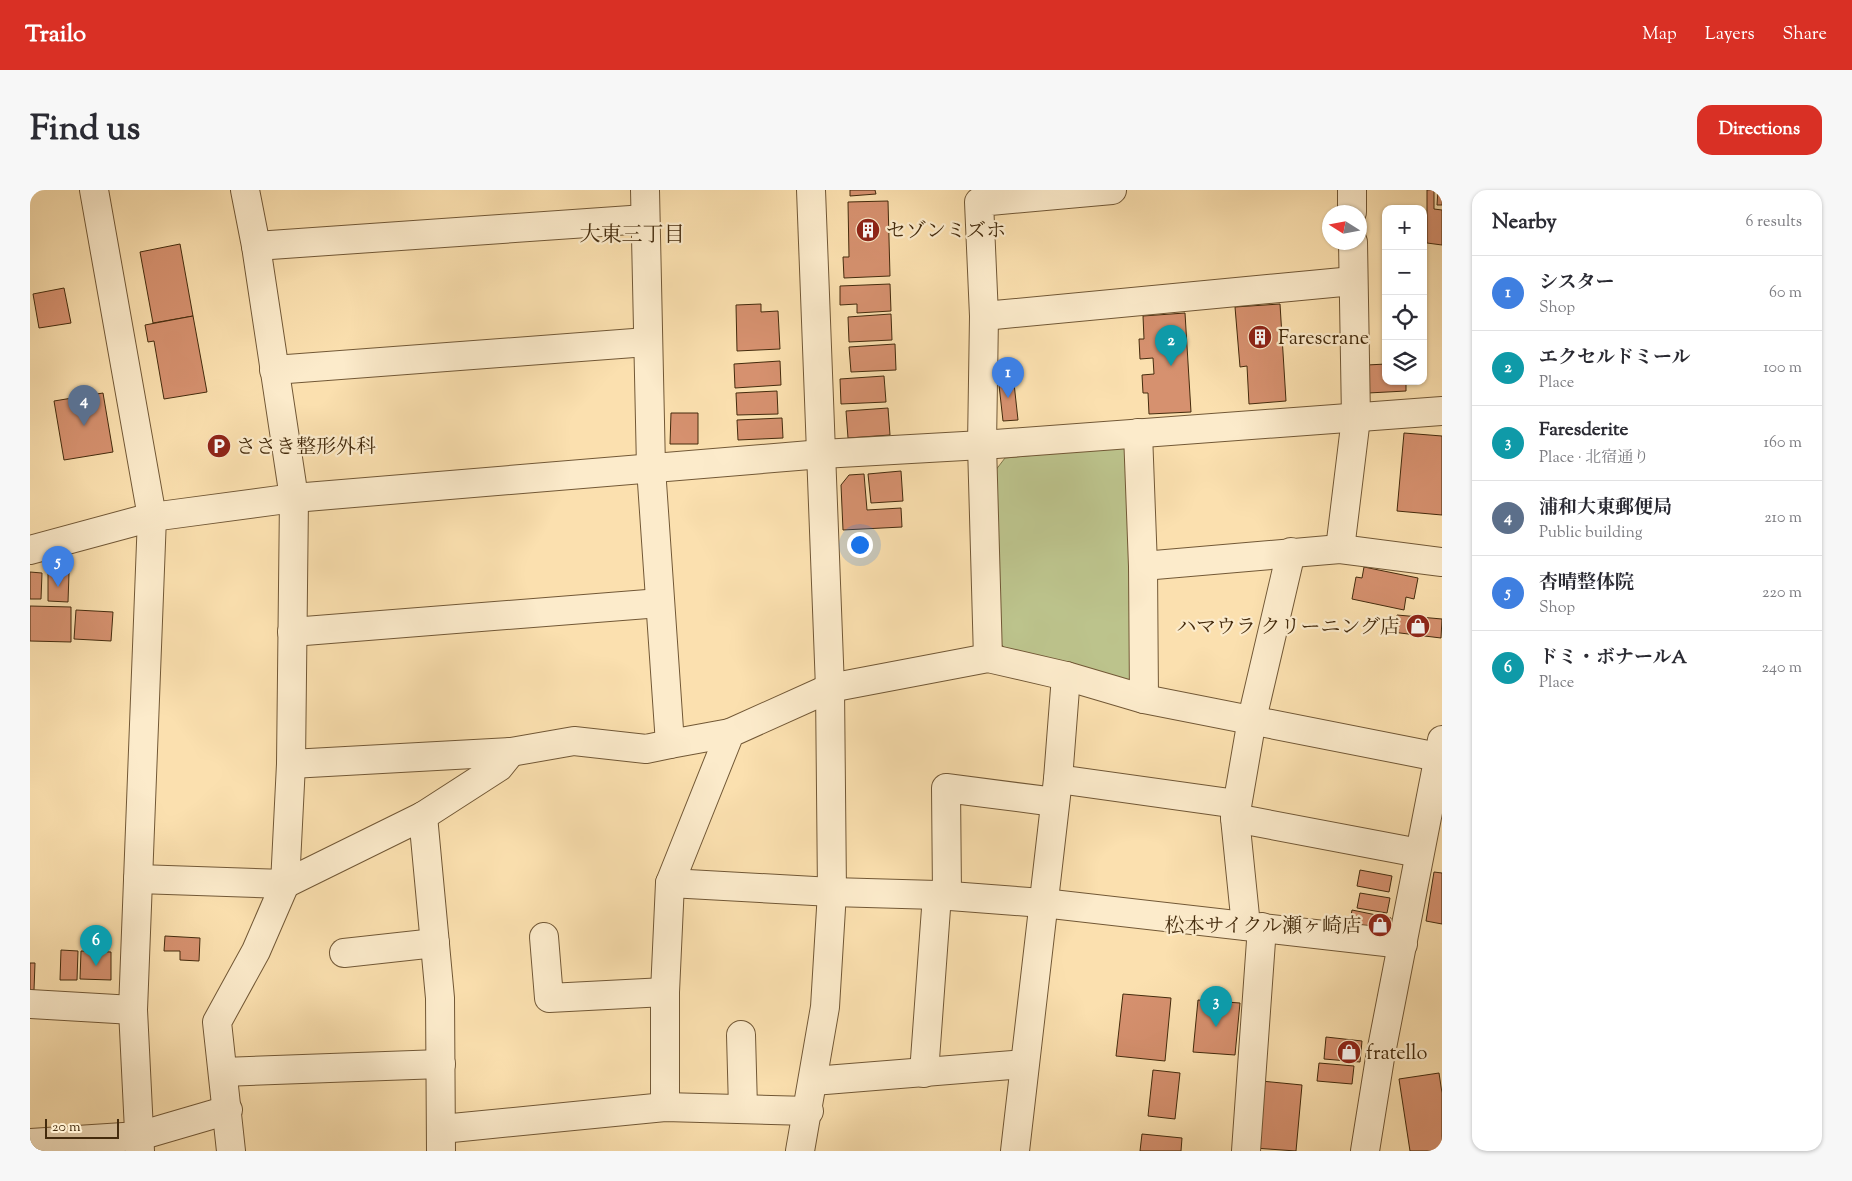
<!DOCTYPE html>
<meta charset="utf-8">
<style>
:root{--surface:#fff;--page:#f7f7f7;--text:#2b2b33;--muted:#7c7c81;--line:#e1e1e2;--accent:#d93025}
body{margin:0;font-family:"Sorts Mill Goudy","Noto Serif JP",serif;background:var(--page);color:var(--text)}
.controls{position:absolute;right:15px;top:15px;display:grid;overflow:hidden;border-radius:10px;box-shadow:0 1px 4px #0004}
.controls button{width:45px;height:45px;display:grid;place-items:center;padding:0;border:0;border-bottom:1px solid var(--line);background:var(--surface);color:var(--text);font:25px sans-serif}
.compass{position:absolute;left:1292px;top:15px;width:45px;height:45px;border-radius:50%;background:var(--surface);box-shadow:0 1px 4px #0004;rotate:281deg}
.scale{position:absolute;left:15px;bottom:12px;width:74px;box-sizing:border-box;padding-left:5px;border:2px solid #442b0d;border-top:0;font-size:14px;line-height:18px;white-space:nowrap;color:#442b0d;-webkit-text-stroke:4px #fcebcb;paint-order:stroke}
.you{position:absolute;left:829px;top:354px;width:18px;height:18px;margin:-12px;border:4px solid #fff;border-radius:50%;background:#1a73e8;box-shadow:0 0 0 8px #1a73e833}
.badge{display:grid;place-items:center;width:32px;height:32px;border-radius:50%;background:var(--accent);color:#fff;font-size:16px;font-weight:700}
.pin{position:absolute;translate:-50% -41px;filter:drop-shadow(0 1px 2px #0008)}
.pin::after{content:'';position:absolute;top:26px;width:18px;height:15px;background:inherit;clip-path:polygon(0 0,100% 0,50% 100%)}
.list{margin:0;padding:0;list-style:none}
h2{display:flex;justify-content:space-between;align-items:center;height:65px;margin:0;padding:0 20px;font-size:21px}
h2 small{font-size:16px;font-weight:400;color:var(--muted)}
.list li{display:grid;grid-template-columns:32px 1fr auto;gap:15px;align-items:center;box-sizing:border-box;height:75px;padding:0 20px;border-top:1px solid var(--line)}
.list b{display:block;font-size:19px;white-space:nowrap}
.list p{margin:0;font-size:16px;white-space:nowrap;color:var(--muted)}
.list em{font-size:16px;font-style:normal;color:var(--muted)}
.icon{flex:none;width:28px;height:28px;fill:none;stroke:currentColor;stroke-width:2;stroke-linecap:round;stroke-linejoin:round}
.map{position:relative;flex:none;width:1412px;height:961px;overflow:hidden;border-radius:15px}
header{display:flex;align-items:center;gap:30px;box-sizing:border-box;height:70px;padding:0 25px;background:var(--accent);color:#fff}
header strong{font-size:24px}
nav{display:flex;gap:28px;margin-inline-start:auto;font-size:18px}
.intro{display:flex;align-items:center;justify-content:space-between;box-sizing:border-box;height:120px;padding:0 30px}
h1{margin:0;font-size:35px}
.button{padding:12px 22px;border-radius:15px;background:var(--accent);color:#fff;font-size:18px;font-weight:700}
main{display:flex;gap:30px;padding:0 30px}
aside{flex:1;background:var(--surface);border-radius:15px;box-shadow:0 1px 4px #0004}
.map>svg:first-child{display:block}
</style>
<header>
<strong>Trailo</strong>
<nav><a>Map</a><a>Layers</a><a>Share</a></nav>
</header>
<div class="intro"><h1>Find us</h1><a class="button">Directions</a></div>
<main>
<div class="map">
<svg width="1412" height="961" viewBox="0 0 1412 961">
<rect width="100%" height="100%" fill="#fbe0af"/>
<filter id="stains"><feTurbulence type="fractalNoise" baseFrequency=".004" numOctaves="4"/><feColorMatrix values="0 0 0 0 .2 0 0 0 0 .09 0 0 0 0 .02 0 0 0 .5 -.17"/></filter>
<radialGradient id="worn" r=".72"><stop offset=".6" stop-color="#630" stop-opacity="0"/><stop offset="1" stop-color="#630" stop-opacity=".3"/></radialGradient>
<!-- park -->
<path fill="#bcc38c" stroke="#80774c" d="M1100 256 1106 488 1098 498 979 462 968 451 965 281 975 268Z"/>
<!-- building -->
<g fill="#d6916f" stroke="#442b0d">
<path d="M820 0H845L846 4 820 6Z"/>
<path d="M1397 0H1404V19L1412 20V55L1397 53Z"/>
<path d="M1408 0H1412V15H1407Z"/>
<path d="M858 11 860 86 814 88 813 67H819L818 12Z"/>
<path d="M150 54 163 126 123 133 110 62Z"/>
<path d="M860 94 861 121 827 123V114L810 115V96Z"/>
<path d="M34 98 41 133 9 138 3 104Z"/>
<path d="M731 114V122L748 121 750 159 707 161 706 115Z"/>
<path d="M1250 114 1256 211 1219 214 1217 176 1210 177 1205 117Z"/>
<path d="M1155 123 1161 222 1119 224 1118 203H1113L1112 185 1124 184 1123 168 1110 169 1109 149H1114L1113 126Z"/>
<path d="M861 124 862 150 819 152 818 127Z"/>
<path d="M163 126 177 202 134 209 124 151 118 152 115 135Z"/>
<path d="M865 154 866 180 821 182 819 157Z"/>
<path d="M750 171 751 195 705 198 704 174Z"/>
<path d="M1356 174V191H1376V201L1338 203 1337 175Z"/>
<path d="M983 184 988 230 973 231 968 186Z"/>
<path d="M854 186 856 212 811 214 810 189Z"/>
<path d="M747 201 748 224 707 225 706 203Z"/>
<path d="M73 203 83 262 34 270 24 211Z"/>
<path d="M858 218 860 245 818 248 816 221Z"/>
<path d="M641 223H668V254H640Z"/>
<path d="M752 228 753 248 708 250 707 230Z"/>
<path d="M1374 243 1412 246V325L1367 321Z"/>
<path d="M871 281 873 311 841 313 838 284Z"/>
<path d="M834 284 837 320 871 318 872 337 813 340 811 295 819 285Z"/>
<path d="M1334 377 1388 388 1384 409 1376 407 1374 420 1322 409 1326 387 1332 388Z"/>
<path d="M0 382 12 383 11 409H0Z"/>
<path d="M18 383H39L38 412 18 411Z"/>
<path d="M0 416 41 417V452L0 451Z"/>
<path d="M46 420 83 422 81 451 44 449Z"/>
<path d="M1367 425 1412 429 1411 448 1362 442Z"/>
<path d="M1330 680 1362 686 1359 702 1327 696Z"/>
<path d="M1404 682 1412 683V734L1396 731Z"/>
<path d="M1330 703 1360 708 1357 723 1327 718Z"/>
<path d="M1322 720 1361 728 1358 744 1319 736Z"/>
<path d="M135 746 170 748 169 771 150 770V761H134Z"/>
<path d="M31 760 48 761 47 790H30Z"/>
<path d="M51 761 81 762V790L50 789Z"/>
<path d="M0 773H5L4 800H0Z"/>
<path d="M1093 804 1141 808 1135 871 1086 866Z"/>
<path d="M1168 810 1210 813 1205 865 1163 862Z"/>
<path d="M1296 847 1332 851 1330 872 1294 869Z"/>
<path d="M1289 873 1324 876 1322 894 1287 891Z"/>
<path d="M1123 880 1150 883 1145 929 1118 926Z"/>
<path d="M1409 883 1412 903V961H1380L1369 889Z"/>
<path d="M1231 891 1272 895 1266 961 1224 958Z"/>
<path d="M1112 944 1152 948 1151 961H1110Z"/>
</g>
<g fill="none" stroke-linecap="round" stroke-linejoin="round">
<!-- minor casing -->
<g stroke="#725836" stroke-width="30">
<g id="minor">
<path d="M64 0 122 327 103 820 110 961"/>
<path d="M615 0 621 278 640 554 700 543"/>
<path d="M1322 0V22"/>
<path d="M226 56 615 29"/>
<path d="M954 126 1323 91"/>
<path d="M244 180 617 152"/>
<path d="M1108 243 1113 376 1114 509"/>
<path d="M1310 359 1326 228 1323 52"/>
<path d="M0 360 122 327 264 308 792 264 952 255 1412 221"/>
<path d="M1113 376 1310 359 1412 372"/>
<path d="M262 442 630 413"/>
<path d="M958 468 952 255 954 126 949 12 1082 0"/>
<path d="M261 574 481 562 544 551 616 559 640 554"/>
<path d="M1028 589 1207 614"/>
<path d="M393 626 410 808 411 961"/>
<path d="M1205 628 1389 663"/>
<path d="M108 689 255 694 393 626 469 577 481 562"/>
<path d="M640 693 802 702 907 705 1013 713 1373 754"/>
<path d="M917 705 916 598 1025 612"/>
<path d="M1216 736 1205 628 1222 529 1261 362"/>
<path d="M514 747 519 808 635 802"/>
<path d="M314 763 405 753"/>
<path d="M0 814 103 820"/>
<path d="M711 845 713 918"/>
<path d="M193 882 411 874"/>
<path d="M894 883 907 705"/>
<path d="M783 891 994 874"/>
<path d="M635 917V802L640 693 700 543 800 498 958 468 1036 486 1114 509 1408 567"/>
<path d="M412 939 635 917 779 921"/>
<path d="M0 953 109 946 198 920"/>
<path d="M201 961 187 832 226 761 255 694 261 574 264 308 226 56 215 0"/>
<path d="M770 961 795 817 802 702 800 498 781 0"/>
<path d="M985 961 1028 589 1036 486"/>
<path d="M1216 961 1232 737"/>
<path d="M1335 961 1350 868 1412 550"/>
</g>
</g>
<!-- minor -->
<use href="#minor" stroke="#fcebcb" stroke-width="28"/>
</g>
<!-- icons -->
<defs>
<g id="building-disc" transform="scale(1.25)"><circle r="9.5" fill="#8f2418" stroke="#fcebcb"/><path d="M-4-6H4V6H1V3H-1V6H-4ZM-2.5-4.3h1.7v1.8h-1.7ZM.8-4.3h1.7v1.8H.8ZM-2.5-1h1.7V.8h-1.7ZM.8-1h1.7V.8H.8Z" fill="#fff"/></g>
<g id="parking-disc" transform="scale(1.25)"><circle r="9.5" fill="#8f2418" stroke="#fcebcb"/><path d="M-3.5-5.5H1a3.5 3.5 0 0 1 0 7H-1V5.5H-3.5ZM-1-3.4V-.6H.8a1.4 1.4 0 0 0 0-2.8Z" fill="#fff"/></g>
<g id="shop-disc" transform="scale(1.25)"><circle r="9.5" fill="#8f2418" stroke="#fcebcb"/><path d="M-5-2.5h2.3a2.7 3.5 0 0 1 5.4 0H5L5.5 6h-11ZM-1.5-2.5h3a1.5 2.3 0 0 0-3 0Z" fill="#fff"/></g>
</defs>
<g fill-rule="evenodd">
<use href="#building-disc" x="838" y="40"/>
<use href="#building-disc" x="1230" y="147"/>
<use href="#parking-disc" x="189" y="256"/>
<use href="#shop-disc" x="1388" y="436"/>
<use href="#shop-disc" x="1350" y="735"/>
<use href="#shop-disc" x="1319" y="862"/>
</g>
<g text-anchor="middle" stroke-width="4.5" stroke-linejoin="round" paint-order="stroke">
<!-- poi labels -->
<g font-size="20" fill="#442b0d" stroke="#fcebcb" text-anchor="start">
<text x="856" y="47">セゾンミズホ</text>
<text x="1248" y="154">Farescrane</text>
<text x="206" y="263">ささき整形外科</text>
<text x="1370" y="443" text-anchor="end">ハマウラ クリーニング店</text>
<text x="1332" y="742" text-anchor="end">松本サイクル瀬ヶ崎店</text>
<text x="1336" y="869">fratello</text>
</g>
<!-- neighbourhood labels -->
<g font-size="21" fill="#442b0d" stroke="#fcebcb">
<text x="602" y="51">大東三丁目</text>
</g>
</g>
<rect width="100%" height="100%" filter="url(#stains)"/>
<rect width="100%" height="100%" fill="url(#worn)"/>
</svg>
<div class="controls">
<button>+</button>
<button>−</button>
<button><svg class="icon" aria-label="locate" viewBox="0 0 24 24"><circle cx="12" cy="12" r="6"/><path d="M12 2v4M12 18v4M2 12h4M18 12h4"/></svg></button>
<button><svg class="icon" aria-label="layers" viewBox="0 0 24 24"><path d="M12 4l9 5-9 5-9-5zM3 14l9 5 9-5"/></svg></button>
</div>
<svg class="compass" viewBox="-18 -18 36 36"><path d="M0-13l5 13h-10z" fill="#e53935"/><path d="M0 13l5-13h-10z" fill="#7c7c81"/></svg>
<div class="scale">20 m</div>
<div class="you"></div>
<div class="pin badge" style="left:978px;top:208px;background:#3f7fe0">1</div>
<div class="pin badge" style="left:1141px;top:176px;background:#0f9aa8">2</div>
<div class="pin badge" style="left:1186px;top:837px;background:#0f9aa8">3</div>
<div class="pin badge" style="left:54px;top:236px;background:#5c6f8a">4</div>
<div class="pin badge" style="left:28px;top:397px;background:#3f7fe0">5</div>
<div class="pin badge" style="left:66px;top:776px;background:#0f9aa8">6</div>
</div>
<aside>
<h2>Nearby<small>6 results</small></h2>
<ul class="list">
<li><span class="badge" style="background:#3f7fe0">1</span><div><b>シスター</b><p>Shop</p></div><em>60 m</em></li>
<li><span class="badge" style="background:#0f9aa8">2</span><div><b>エクセルドミール</b><p>Place</p></div><em>100 m</em></li>
<li><span class="badge" style="background:#0f9aa8">3</span><div><b>Faresderite</b><p>Place · 北宿通り</p></div><em>160 m</em></li>
<li><span class="badge" style="background:#5c6f8a">4</span><div><b>浦和大東郵便局</b><p>Public building</p></div><em>210 m</em></li>
<li><span class="badge" style="background:#3f7fe0">5</span><div><b>杏晴整体院</b><p>Shop</p></div><em>220 m</em></li>
<li><span class="badge" style="background:#0f9aa8">6</span><div><b>ドミ・ボナールA</b><p>Place</p></div><em>240 m</em></li>
</ul>
</aside>
</main>
